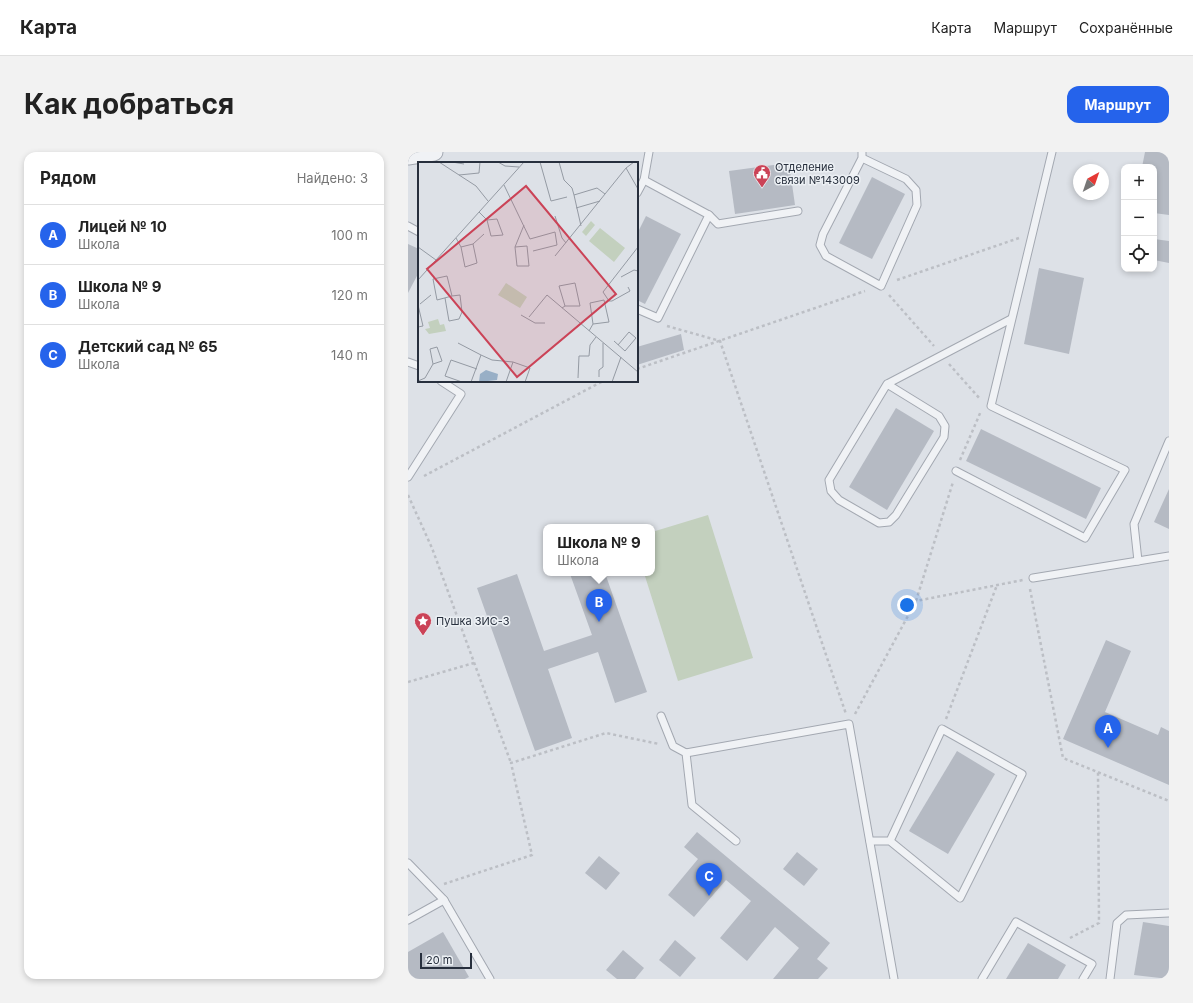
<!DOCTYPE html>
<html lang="ru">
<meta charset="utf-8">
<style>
:root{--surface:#fff;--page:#f2f2f2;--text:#222;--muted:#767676;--line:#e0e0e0;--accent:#2563eb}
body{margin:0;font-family:Inter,sans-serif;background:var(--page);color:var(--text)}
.controls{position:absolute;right:12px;top:12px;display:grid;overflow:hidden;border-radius:8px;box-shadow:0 2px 6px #0003}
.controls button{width:36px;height:36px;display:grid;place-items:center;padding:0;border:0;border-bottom:1px solid var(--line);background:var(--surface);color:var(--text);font:20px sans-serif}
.compass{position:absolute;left:665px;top:12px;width:36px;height:36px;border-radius:50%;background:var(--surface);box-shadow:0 2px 6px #0003;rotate:40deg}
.scale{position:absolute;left:12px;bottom:10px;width:52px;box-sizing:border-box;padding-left:4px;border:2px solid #272f3d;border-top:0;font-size:11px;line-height:14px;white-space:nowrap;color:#272f3d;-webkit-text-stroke:3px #ecf0f4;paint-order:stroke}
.you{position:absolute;left:499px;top:453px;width:14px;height:14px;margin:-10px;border:3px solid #fff;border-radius:50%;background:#1a73e8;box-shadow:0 0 0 6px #1a73e833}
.badge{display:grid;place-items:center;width:26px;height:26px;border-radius:50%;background:var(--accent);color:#fff;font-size:13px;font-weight:700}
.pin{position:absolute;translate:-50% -33px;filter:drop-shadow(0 1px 2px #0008)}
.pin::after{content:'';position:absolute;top:21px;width:14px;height:12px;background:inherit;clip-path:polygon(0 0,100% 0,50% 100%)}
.popup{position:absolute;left:135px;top:372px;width:112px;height:52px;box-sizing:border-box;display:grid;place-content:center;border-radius:8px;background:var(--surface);filter:drop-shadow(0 1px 3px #0005);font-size:13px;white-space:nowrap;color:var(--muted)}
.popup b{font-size:15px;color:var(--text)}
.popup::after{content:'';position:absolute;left:50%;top:100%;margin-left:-8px;border:8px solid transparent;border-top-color:var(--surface)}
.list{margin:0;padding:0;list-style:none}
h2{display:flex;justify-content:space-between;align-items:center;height:52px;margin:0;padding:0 16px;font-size:17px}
h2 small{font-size:13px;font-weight:400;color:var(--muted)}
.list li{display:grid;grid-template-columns:26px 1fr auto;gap:12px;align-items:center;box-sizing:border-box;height:60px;padding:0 16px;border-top:1px solid var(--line)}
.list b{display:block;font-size:15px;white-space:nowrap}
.list p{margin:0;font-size:13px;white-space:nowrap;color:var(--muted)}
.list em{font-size:13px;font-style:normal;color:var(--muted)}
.icon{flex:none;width:22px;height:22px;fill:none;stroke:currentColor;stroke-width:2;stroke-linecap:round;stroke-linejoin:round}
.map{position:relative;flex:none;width:761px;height:827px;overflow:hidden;border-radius:12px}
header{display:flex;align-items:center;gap:24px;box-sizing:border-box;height:56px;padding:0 20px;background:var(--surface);border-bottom:1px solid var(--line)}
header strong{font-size:19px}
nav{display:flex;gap:22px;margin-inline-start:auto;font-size:14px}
.intro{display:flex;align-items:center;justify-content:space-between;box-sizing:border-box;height:96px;padding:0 24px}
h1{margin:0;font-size:28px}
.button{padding:10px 18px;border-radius:12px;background:var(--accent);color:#fff;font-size:14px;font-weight:700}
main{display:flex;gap:24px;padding:0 24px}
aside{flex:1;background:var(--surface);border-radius:12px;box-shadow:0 2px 6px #0003}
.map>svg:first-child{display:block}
</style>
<header>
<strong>Карта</strong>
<nav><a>Карта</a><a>Маршрут</a><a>Сохранённые</a></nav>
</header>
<div class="intro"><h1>Как добраться</h1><a class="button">Маршрут</a></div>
<main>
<aside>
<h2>Рядом<small>Найдено: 3</small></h2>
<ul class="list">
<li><span class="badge">A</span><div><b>Лицей № 10</b><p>Школа</p></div><em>100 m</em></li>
<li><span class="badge">B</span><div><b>Школа № 9</b><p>Школа</p></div><em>120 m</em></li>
<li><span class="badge">C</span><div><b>Детский сад № 65</b><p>Школа</p></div><em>140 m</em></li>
</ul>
</aside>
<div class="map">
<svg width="761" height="827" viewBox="0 0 761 827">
<rect width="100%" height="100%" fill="#dde1e7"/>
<!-- green -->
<path fill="#c3d0be" d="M300 363 345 506 270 529 236 421H244V380Z"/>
<!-- building -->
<g fill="#b5bac3">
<path d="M737 0H761V63L746 61V15H734Z"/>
<path d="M381 11 387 53 327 62 321 19Z"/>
<path d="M464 25 497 42 464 107 431 91Z"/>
<path d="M238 64 273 82 237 152 229 148V82Z"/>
<path d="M746 87 761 89V111L746 108Z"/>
<path d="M0 92 11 97V120L0 141Z"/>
<path d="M631 116 676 126 661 202 616 192Z"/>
<path d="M273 182 276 198 229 213V195Z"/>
<path d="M488 256 526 279 479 358 441 335Z"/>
<path d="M573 277 693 336 678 367 558 309Z"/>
<path d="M761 337V377L746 370Z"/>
<path d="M197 421 239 540 207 551 190 500 140 517 164 586 127 599 69 436 109 422 136 499 184 483 162 422Z"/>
<path d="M698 488 723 499 697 560 750 583 753 575 761 579V633L655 587Z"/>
<path d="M549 599 587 622 540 702 501 679Z"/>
<path d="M289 680 422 791 409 807 420 816 410 827H365L391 796 367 775 339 809 312 786 343 749 318 728 286 765 260 743 290 707 276 695Z"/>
<path d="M389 700 410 717 396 734 375 717Z"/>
<path d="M191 704 212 721 198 738 177 721Z"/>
<path d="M735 770 761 774V827L726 823Z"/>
<path d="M35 780 61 825 57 827H0V800Z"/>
<path d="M267 788 288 806 272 825 251 808Z"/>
<path d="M620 791 658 813 650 827H598Z"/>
<path d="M215 798 236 816 227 827H209L198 818Z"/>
</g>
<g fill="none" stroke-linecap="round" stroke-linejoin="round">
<!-- service casing -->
<g stroke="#a3a8b1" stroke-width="9">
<g id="service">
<path d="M454 0V6L415 82 412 93 418 104 473 134 509 53 508 38 498 27 454 6"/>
<path d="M229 41 236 28 241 0"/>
<path d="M301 63 310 72 390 59"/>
<path d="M0 74 11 80"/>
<path d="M229 157 250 166 301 63 236 28"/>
<path d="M0 210 11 214"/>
<path d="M479 232 531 264 537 274 536 285 488 363 481 370 471 371 431 348 423 339 421 328 479 232 603 167"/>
<path d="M548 319 677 386 717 318 583 254 644 0"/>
<path d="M0 325 53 242 33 229"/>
<path d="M730 409 726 372 761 289"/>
<path d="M625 426 761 404"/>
<path d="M253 564 265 594 278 601 284 653 328 689"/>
<path d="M278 601 441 572 486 827"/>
<path d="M462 689H482L534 577 614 622 552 746 482 689"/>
<path d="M0 711 36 748"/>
<path d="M0 768 36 748 82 827"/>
<path d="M574 827 608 770 684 812 675 827"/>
<path d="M702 827 709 771 718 763 761 761"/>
</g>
</g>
<!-- tertiary casing -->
<g stroke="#a3a8b1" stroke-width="19">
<path id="tertiary" d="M0 4 26 0"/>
</g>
<!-- path -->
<g stroke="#bcbfc5" stroke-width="2.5" stroke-dasharray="3 3" stroke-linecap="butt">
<path d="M489 128 611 86"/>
<path d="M481 143 526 194"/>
<path d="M259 174 312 189 438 562"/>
<path d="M541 212 572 247"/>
<path d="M229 217 457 139"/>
<path d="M552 308 573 259"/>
<path d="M16 324 195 229"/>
<path d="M0 343 24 396 103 611"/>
<path d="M622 437 655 606 761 649"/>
<path d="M508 449 545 330"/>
<path d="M0 530 66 511"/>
<path d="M447 562 508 449 615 428"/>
<path d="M538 567 589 433"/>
<path d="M36 732 124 703 103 611 198 581 251 592"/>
<path d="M662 786 691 771 690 620"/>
</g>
<!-- service -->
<use href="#service" stroke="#f0f2f5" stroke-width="7"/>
<!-- tertiary -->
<use href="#tertiary" stroke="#f0f2f5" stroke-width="17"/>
</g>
<!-- icons -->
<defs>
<g id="civic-pin" transform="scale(0.9)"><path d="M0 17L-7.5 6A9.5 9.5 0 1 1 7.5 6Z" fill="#cb4357" stroke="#ecf0f4"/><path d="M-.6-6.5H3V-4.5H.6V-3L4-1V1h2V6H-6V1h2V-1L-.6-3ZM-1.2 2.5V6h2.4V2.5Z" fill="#fff"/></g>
<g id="sight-pin" transform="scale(0.9)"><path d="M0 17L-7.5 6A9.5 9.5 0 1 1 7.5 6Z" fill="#cb4357" stroke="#ecf0f4"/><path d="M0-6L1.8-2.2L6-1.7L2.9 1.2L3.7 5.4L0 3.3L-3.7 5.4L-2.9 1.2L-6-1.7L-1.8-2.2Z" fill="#fff"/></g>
</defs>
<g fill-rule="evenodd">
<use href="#civic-pin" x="354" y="21"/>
<use href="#sight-pin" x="15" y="469"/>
</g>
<g text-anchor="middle" stroke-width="3" stroke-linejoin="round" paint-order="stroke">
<!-- poi labels -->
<g font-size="11" fill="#272f3d" stroke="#ecf0f4" text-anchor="start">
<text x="367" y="19">Отделение<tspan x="367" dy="13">связи №143009</tspan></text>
<text x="28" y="473">Пушка ЗИС-3</text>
</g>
</g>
<!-- overview -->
<g transform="translate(10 10)">
<rect width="220" height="220" fill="#dde1e7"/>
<path d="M173 59 177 63 168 74 164 70ZM182 66 207 86 196 100 171 79ZM88 121 109 135 102 146 80 133ZM20 157 22 163 26 162 28 169 11 172 7 167 12 166 10 160Z" fill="#c3d0be"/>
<path d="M68 208 80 212 79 218 61 220 62 212Z" fill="#98afc6"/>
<path fill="none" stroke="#949aa3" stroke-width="1" d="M21 0 58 24 70 39M34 0 46 2M80 0 87 4 101 5M122 0 133 39 149 35M141 0 146 18 154 26 156 33M208 6 220 27M41 13 61 11 62 0M86 23 112 77 137 70 139 83 115 89M158 46 182 39M61 50 69 58 73 74 85 73 79 57 69 58M137 54 144 76 148 81M163 64 156 33 179 26 187 32M38 76 43 85 55 82 59 101 47 105 43 85M55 82 66 72M0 85 18 98M97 85 109 84 111 104H99L97 85 106 63M137 94 208 6 216 0M29 114 34 134 19 138 15 117ZM203 115 216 108 220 109M0 118 106 0M210 125 212 129 194 139H191L185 130 220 85M27 136 31 159 41 157 44 150 42 133 34 134M2 142 13 133M0 143 5 164 0 165M144 146 147 144 141 124 157 121 162 144H147M103 153 117 161H127M111 155 129 133 220 210M171 169 175 162 172 141 186 138 191 160 175 162M196 179 207 189 218 176 211 170 200 183M40 181 63 193 53 220M63 193 74 198 95 200M181 215V208L185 205V181M160 216 161 194H171L172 183 178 175M0 219 7 216 15 202 24 199 19 185 12 187 15 202M44 220 27 214 33 198 59 207M88 220 95 200 112 206 107 220M194 220 203 195"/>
<path fill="#cb4357" fill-opacity="0.15" stroke="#cb4357" stroke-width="2" d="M108 24 198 132 99 215 9 107Z"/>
<rect width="220" height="220" fill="none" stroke="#272f3d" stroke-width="2"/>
</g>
</svg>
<div class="controls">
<button>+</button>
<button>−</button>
<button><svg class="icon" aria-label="locate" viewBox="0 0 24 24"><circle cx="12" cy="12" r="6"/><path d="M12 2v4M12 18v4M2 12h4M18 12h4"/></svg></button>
</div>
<svg class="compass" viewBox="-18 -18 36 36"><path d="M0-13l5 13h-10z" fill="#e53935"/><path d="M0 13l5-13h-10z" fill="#767676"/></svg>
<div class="scale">20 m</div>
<div class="you"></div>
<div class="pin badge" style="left:700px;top:596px">A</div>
<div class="pin badge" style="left:191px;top:470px">B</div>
<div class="popup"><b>Школа № 9</b>Школа</div>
<div class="pin badge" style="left:301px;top:744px">C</div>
</div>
</main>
